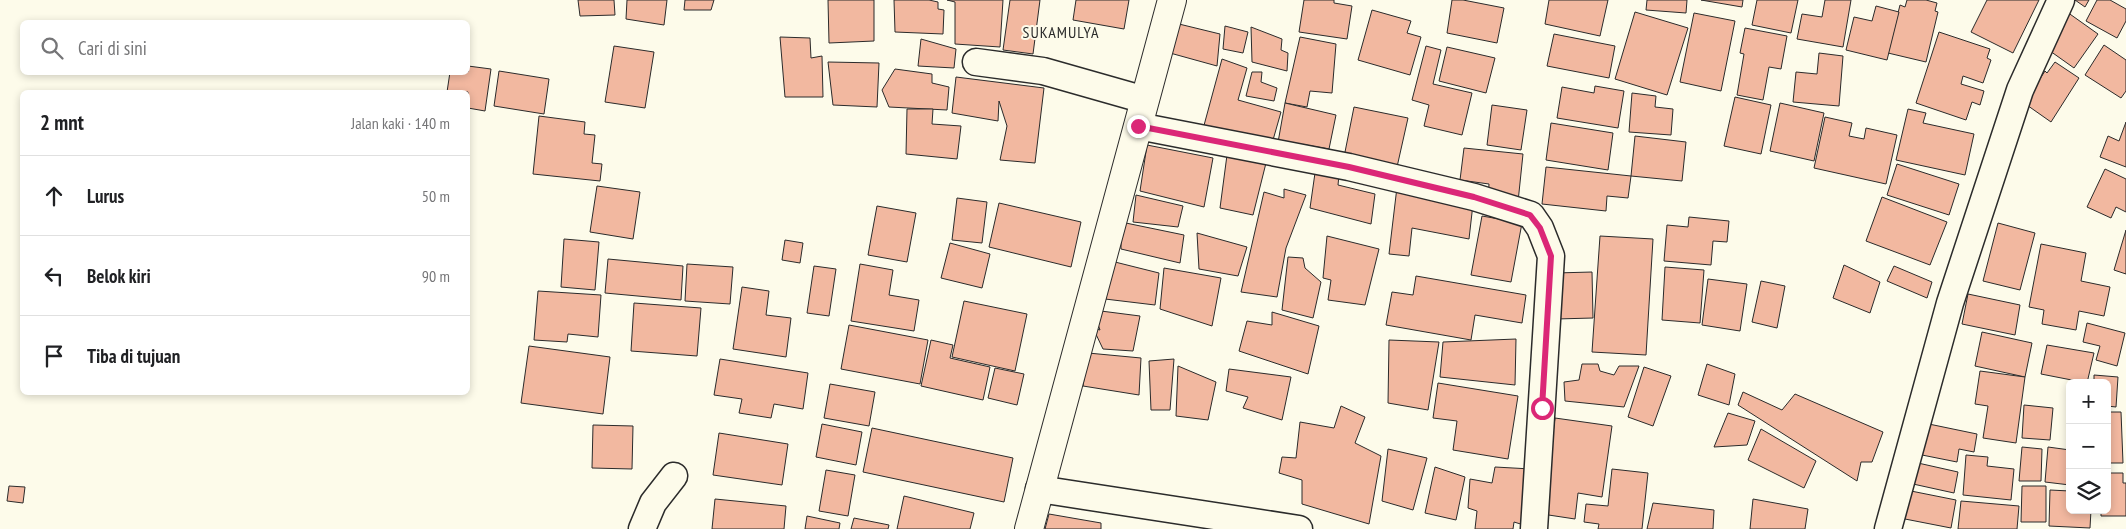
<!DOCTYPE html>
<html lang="id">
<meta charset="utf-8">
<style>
:root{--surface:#fff;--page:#f6f6f6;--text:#202124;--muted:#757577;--line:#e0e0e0}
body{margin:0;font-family:"PT Sans Narrow",sans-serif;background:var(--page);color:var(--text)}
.controls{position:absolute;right:15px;bottom:15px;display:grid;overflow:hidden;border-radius:8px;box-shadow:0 2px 8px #0003}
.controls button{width:45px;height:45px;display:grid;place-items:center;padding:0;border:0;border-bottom:1px solid var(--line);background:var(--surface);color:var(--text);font:25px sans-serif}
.stop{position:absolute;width:15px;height:15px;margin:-11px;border:4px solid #db2777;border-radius:50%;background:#fff}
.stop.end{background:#db2777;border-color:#fff;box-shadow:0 1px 5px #0008}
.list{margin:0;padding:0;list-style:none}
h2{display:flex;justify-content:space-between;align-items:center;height:65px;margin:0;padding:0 20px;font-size:21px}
h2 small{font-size:16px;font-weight:400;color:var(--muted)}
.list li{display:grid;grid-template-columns:32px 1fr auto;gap:15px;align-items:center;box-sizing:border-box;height:80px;padding:0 20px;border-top:1px solid var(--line)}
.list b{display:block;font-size:19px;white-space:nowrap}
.list em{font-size:16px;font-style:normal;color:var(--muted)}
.icon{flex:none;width:28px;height:28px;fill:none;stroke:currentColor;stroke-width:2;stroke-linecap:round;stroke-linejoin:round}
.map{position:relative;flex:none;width:2126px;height:529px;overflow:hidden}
.search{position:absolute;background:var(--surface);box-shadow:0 2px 8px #0003;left:20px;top:20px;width:450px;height:55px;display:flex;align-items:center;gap:12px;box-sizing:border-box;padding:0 18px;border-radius:8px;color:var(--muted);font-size:19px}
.panel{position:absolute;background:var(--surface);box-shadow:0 2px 8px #0003;left:20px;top:90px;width:450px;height:305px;border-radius:8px}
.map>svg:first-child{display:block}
</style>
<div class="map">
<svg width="2126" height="529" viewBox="0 0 2126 529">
<rect width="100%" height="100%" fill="#fdfbea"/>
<!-- building -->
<g fill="#f2b8a0" stroke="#2b2b2b">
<path d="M578 0H614L615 15 580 16Z"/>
<path d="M627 0H667L664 25 626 19Z"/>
<path d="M685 0H714L711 10H684Z"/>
<path d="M828 0H874V41L829 43Z"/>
<path d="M894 0H929L938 2V9L944 10 943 34 895 32Z"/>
<path d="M947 0H1003L1000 47 955 44V2Z"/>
<path d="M1010 0H1040L1033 54 1003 50Z"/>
<path d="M1076 0H1129L1124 29 1073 20Z"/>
<path d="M1304 0H1334V3L1352 6 1347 39 1299 32Z"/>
<path d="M1452 0H1463L1504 8 1497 43 1447 33Z"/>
<path d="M1549 0H1608L1600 36 1545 24Z"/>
<path d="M1647 0H1687L1686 13 1646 10Z"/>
<path d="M1701 0H1743L1742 7Z"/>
<path d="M1757 0H1798L1791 33 1752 25Z"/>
<path d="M1825 0H1851L1843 47 1797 39 1802 14 1822 17Z"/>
<path d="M1907 0H1926L1937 3 1935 11 1938 12 1926 62 1888 53 1900 5 1905 7Z"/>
<path d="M1987 0H2039L2013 53 1971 32Z"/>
<path d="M2075 0H2089L2085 7Z"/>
<path d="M2097 0H2110L2126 9V21L2117 38 2086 21Z"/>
<path d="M1876 6 1899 12 1887 60 1846 50 1854 17 1872 21Z"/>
<path d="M1372 10 1411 21 1407 33 1421 37 1410 75 1358 60Z"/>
<path d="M1635 12 1688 28 1667 95 1615 79Z"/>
<path d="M2067 12 2098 34 2074 68 2043 46Z"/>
<path d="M1694 13 1735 21 1721 91 1680 82Z"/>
<path d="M1179 24 1220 34 1217 66 1170 53Z"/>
<path d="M1225 26 1248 32 1243 53 1223 49Z"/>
<path d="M1251 27 1282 39 1281 50 1288 53 1287 71 1252 62Z"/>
<path d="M1745 28 1787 36 1781 69 1769 67 1763 100 1737 95 1744 54 1740 53Z"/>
<path d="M1939 32 1990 49 1987 58 1991 60 1983 83 1963 76 1961 84 1984 91 1980 105 1972 102 1966 120 1916 103Z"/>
<path d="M1554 34 1615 46 1609 78 1547 66Z"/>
<path d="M780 37 810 38 811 58 822 56 823 97H785Z"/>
<path d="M1300 37 1336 44 1332 93 1310 91 1307 107 1285 103Z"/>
<path d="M921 39 956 49 954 68 918 66Z"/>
<path d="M2104 45 2126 60V91L2121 98 2085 75Z"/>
<path d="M614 46 654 52 645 108 605 102Z"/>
<path d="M1426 46 1441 50 1433 84 1472 93 1462 135 1424 126 1429 105 1412 100Z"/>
<path d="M1447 47 1495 58 1486 93 1439 81Z"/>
<path d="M1819 53 1843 56 1839 106 1793 102 1796 72 1817 74Z"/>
<path d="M1222 59 1247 68 1238 100 1281 112 1271 147 1203 129Z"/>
<path d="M828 62 879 63 877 107 833 105Z"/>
<path d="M2055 62 2079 78 2051 122 2024 103 2045 71 2047 73Z"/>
<path d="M468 66 491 69 485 111 468 108V92H447L450 72H468Z"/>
<path d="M895 69 932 74V83L949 87 947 110 889 107 882 90Z"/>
<path d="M499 71 549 79 544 114 494 106Z"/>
<path d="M1252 72H1262L1261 82 1277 88 1274 101 1246 96Z"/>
<path d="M956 77 1044 88 1035 163 1000 160 1007 126 999 101 998 121 952 113Z"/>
<path d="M1595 86 1624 91 1618 128 1557 118 1562 87 1594 93Z"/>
<path d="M1632 93 1656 96 1655 107 1673 109 1671 135 1629 132Z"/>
<path d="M1735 97 1771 105 1761 154 1724 146Z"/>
<path d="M1285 103 1336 115 1329 149 1306 145 1304 153 1277 148Z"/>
<path d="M1780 103 1824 113 1814 161 1770 151Z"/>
<path d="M1492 105 1527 110 1521 150 1487 145Z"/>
<path d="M1354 107 1408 118 1397 167 1344 157Z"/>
<path d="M907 109H933L932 124 961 126 957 159 906 154Z"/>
<path d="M1908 109 1926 113 1923 123 1974 134 1965 175 1896 160Z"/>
<path d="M539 116 585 122 584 134 595 135 592 163 602 164 600 181 533 174Z"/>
<path d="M1825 117 1852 123 1849 136 1864 139 1866 128 1897 135 1886 184 1814 168Z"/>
<path d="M2126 122V167L2100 157 2108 136 2119 141Z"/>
<path d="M1551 123 1613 133 1608 170 1546 160Z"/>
<path d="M1635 136 1686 142 1682 181 1631 176Z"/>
<path d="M1147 145 1213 158 1204 207 1140 191Z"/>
<path d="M1464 148 1523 154 1518 202 1488 198 1489 184 1460 180Z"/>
<path d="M1227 155 1267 159 1253 215 1220 208Z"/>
<path d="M1897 164 1959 184 1949 215 1887 195Z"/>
<path d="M1316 166 1339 175 1338 185 1375 194 1371 224 1310 208Z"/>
<path d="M1546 167 1631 176 1628 198 1607 196 1606 211 1542 204Z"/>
<path d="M2105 169 2126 179V212L2116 207 2111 218 2087 207Z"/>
<path d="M597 186 640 192 633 239 590 232Z"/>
<path d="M1397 187 1473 204 1469 239 1412 228 1409 256 1389 254Z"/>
<path d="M1284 189 1306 195 1286 248 1277 297 1241 292 1264 192 1284 198Z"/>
<path d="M1136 195 1183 206 1178 227 1133 222Z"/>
<path d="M1882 197 1947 222 1930 265 1866 241Z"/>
<path d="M957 198 987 202 982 243 952 240Z"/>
<path d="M999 203 1081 222 1071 267 989 247Z"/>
<path d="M877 206 916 213 907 262 868 255Z"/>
<path d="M1482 216 1522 223 1511 282 1471 275Z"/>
<path d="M1689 217 1729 221 1727 242 1713 241 1711 265 1664 261 1667 225 1688 227Z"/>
<path d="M1121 222 1184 235 1180 263 1121 249Z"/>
<path d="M1998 223 2035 233 2020 290 1983 281Z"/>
<path d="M2126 230V274L2114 270Z"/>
<path d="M1197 233 1247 247 1238 276 1199 269Z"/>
<path d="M1327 236 1379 249 1365 305 1328 300 1331 280 1323 278Z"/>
<path d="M1600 236 1653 239 1646 355 1592 352Z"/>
<path d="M564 239 599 242 595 290 561 287Z"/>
<path d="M785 240 803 243 800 263 782 260Z"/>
<path d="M950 243 990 254 982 288 941 278Z"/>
<path d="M2041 244 2086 253 2081 281 2110 287 2104 316 2079 311 2076 330 2042 324 2044 310 2029 307Z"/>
<path d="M1288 257 1303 258 1305 268 1321 282 1313 318 1282 310Z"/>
<path d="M608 259 683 266 681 300 605 293Z"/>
<path d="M1111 261 1159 273 1155 305 1105 299Z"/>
<path d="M687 264 733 267 730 304 685 301Z"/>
<path d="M860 264 893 270 889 295 919 300 914 331 851 321Z"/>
<path d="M1844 265 1880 282 1870 313 1833 298Z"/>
<path d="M814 266 836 269 829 316 807 313Z"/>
<path d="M1894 266 1932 282 1927 298 1887 281Z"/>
<path d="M1665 267 1704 270 1700 323 1662 320Z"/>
<path d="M1164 268 1221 278 1212 326 1160 309Z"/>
<path d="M1592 272 1593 318 1556 319 1555 273Z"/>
<path d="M1416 276 1526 295 1522 323 1475 315 1471 340 1386 325 1392 292 1413 295Z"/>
<path d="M1708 279 1747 284 1740 331 1702 325Z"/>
<path d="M1761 281 1785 286 1777 328 1752 322Z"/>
<path d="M742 287 769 291 766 315 791 318 786 357 733 349Z"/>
<path d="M538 291 601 295 598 337 568 334 567 342 534 340Z"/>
<path d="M1968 294 2020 305 2015 335 1962 324Z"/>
<path d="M964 301 1027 314 1015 371 952 357Z"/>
<path d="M634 303 701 308 697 356 631 351Z"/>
<path d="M1093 310 1140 316 1133 351 1103 349 1093 328 1100 330Z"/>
<path d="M1272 312 1319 326 1308 374 1239 351 1247 321 1272 325Z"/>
<path d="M2087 323 2125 333 2117 366 2096 360 2100 346 2083 342Z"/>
<path d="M849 325 928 340 920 384 841 369Z"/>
<path d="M1982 332 2032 343 2025 377 1975 366Z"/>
<path d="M1516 339 1515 385 1440 377 1443 342Z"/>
<path d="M931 340 953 345 950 358 990 367 983 400 921 386Z"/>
<path d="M1389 340 1439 342 1428 410 1388 403Z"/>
<path d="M2047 345 2094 353 2087 383 2041 374Z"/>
<path d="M529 346 610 357 603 414 521 403Z"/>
<path d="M1088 353 1141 358 1139 395 1083 386Z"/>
<path d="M720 359 808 373 803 409 774 404 771 418 739 413 742 399 714 395Z"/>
<path d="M1174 359 1170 410H1151L1149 361Z"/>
<path d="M1582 364H1598L1600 371 1614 375 1619 366H1639L1624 407 1565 401 1564 382 1579 380Z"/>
<path d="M1707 364 1735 374 1729 405 1698 395Z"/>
<path d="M1178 366 1216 382 1208 420 1176 416Z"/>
<path d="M1644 367 1671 376 1653 426 1628 417Z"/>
<path d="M995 368 1024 374 1017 405 988 398Z"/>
<path d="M1229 369 1291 377 1282 420 1243 408 1248 397 1226 391Z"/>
<path d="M1980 371 2025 377 2016 443 1983 438 1988 406 1975 404Z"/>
<path d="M2094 375 2118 377 2116 407 2107 406V383H2094Z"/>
<path d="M1438 383 1518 396 1508 459 1453 450 1457 421 1433 418Z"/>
<path d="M830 384 875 392 869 426 824 418Z"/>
<path d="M1743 392 1782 410 1795 394 1883 432 1872 462H1861L1857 481 1738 405Z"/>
<path d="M2024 405 2053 408 2050 440 2022 438Z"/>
<path d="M1341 406 1365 417 1355 443 1381 456 1369 524 1302 504V480L1279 473 1282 457 1296 458 1300 422 1334 428Z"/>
<path d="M2107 412H2121L2123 463H2107Z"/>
<path d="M1728 413 1755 421 1747 445 1714 447Z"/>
<path d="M1555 418 1612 426 1602 497 1578 493 1575 519 1542 514Z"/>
<path d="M1924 423 1977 434 1974 452 1959 449 1957 462 1917 454Z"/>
<path d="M822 424 862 432 856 465 816 457Z"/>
<path d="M593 425 633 426 632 469 592 468Z"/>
<path d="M872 428 1013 458 1004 502 863 472Z"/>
<path d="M1761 429 1816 461 1804 488 1748 460Z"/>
<path d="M719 433 788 444 782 485 713 475Z"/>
<path d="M2022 447 2042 449 2041 481H2019Z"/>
<path d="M2048 447 2070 450V485L2045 482Z"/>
<path d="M1388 449 1427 458 1413 510 1382 501Z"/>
<path d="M1966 455 1988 457 1987 466 2014 469 2011 500 1963 495Z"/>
<path d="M1918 463 1958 472 1954 493 1913 484Z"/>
<path d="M1435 467 1465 477 1456 520 1425 513Z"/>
<path d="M1495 467 1531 469 1527 526 1514 522 1513 529H1475L1477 511 1468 508 1470 479 1492 483Z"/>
<path d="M1612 469 1648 473 1642 529H1598L1599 524 1584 522 1586 504 1608 506Z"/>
<path d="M826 470 855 475 848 516 819 511Z"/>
<path d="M2107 473H2123V483H2126V516H2101V510H2107Z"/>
<path d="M9 486 25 487 23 503 7 501Z"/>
<path d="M2022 486H2046V522H2021Z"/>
<path d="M2050 490 2070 491V510H2091L2090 528 2049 526Z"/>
<path d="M1911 491 1956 500 1951 528 1905 519Z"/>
<path d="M904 496 974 513 970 529H897Z"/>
<path d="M715 499 786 506 784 529H712Z"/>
<path d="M1753 499 1808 509 1805 529H1750Z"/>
<path d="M1961 501 2019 506 2017 529H1958Z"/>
<path d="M1653 503 1714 510 1713 529H1647Z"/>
<path d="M1049 514 1101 523V529H1045Z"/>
<path d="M807 516 840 523 839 529H805Z"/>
<path d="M854 518 889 525 888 529H851Z"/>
</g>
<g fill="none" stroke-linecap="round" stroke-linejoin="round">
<!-- minor casing -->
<g stroke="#2b2b2b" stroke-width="29">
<g id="minor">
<path d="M976 62 1043 71 1145 100"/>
<path d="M1138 126 1349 167 1474 197 1531 215 1540 228 1551 256 1534 529"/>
<path d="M1039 489 1299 529"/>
<path d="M642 529 653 503 674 476"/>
<path d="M1888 529 1950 303 2020 90 2061 0"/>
</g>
</g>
<!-- trunk casing -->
<g stroke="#2b2b2b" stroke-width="30">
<path id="trunk" d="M1029 529 1172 0"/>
</g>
<!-- minor -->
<use href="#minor" stroke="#fdfbea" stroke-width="26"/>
<!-- trunk -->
<use href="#trunk" stroke="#fdfbea" stroke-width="28"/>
</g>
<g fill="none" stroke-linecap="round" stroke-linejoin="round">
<!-- route -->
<path stroke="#db2777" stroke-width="6" d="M1138 126 1349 167 1474 197 1530 215 1540 228 1551 256 1542 408"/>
</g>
<g text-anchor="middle" stroke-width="4" stroke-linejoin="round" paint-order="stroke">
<!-- quarter labels -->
<g font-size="16" letter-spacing="1" fill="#2b2b2b" stroke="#fdfbea">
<text x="1061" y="38">SUKAMULYA</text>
</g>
</g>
</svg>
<div class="controls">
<button>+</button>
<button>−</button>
<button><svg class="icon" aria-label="layers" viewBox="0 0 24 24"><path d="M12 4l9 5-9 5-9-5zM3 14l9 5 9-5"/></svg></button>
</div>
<div class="stop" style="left:1542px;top:408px"></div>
<div class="stop end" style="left:1138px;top:126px"></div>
<div class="search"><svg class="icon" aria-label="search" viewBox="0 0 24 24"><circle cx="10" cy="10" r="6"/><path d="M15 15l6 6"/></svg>Cari di sini</div>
<section class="panel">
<h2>2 mnt<small>Jalan kaki · 140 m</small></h2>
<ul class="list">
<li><svg class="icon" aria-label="ahead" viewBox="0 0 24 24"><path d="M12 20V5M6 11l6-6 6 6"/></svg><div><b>Lurus</b></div><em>50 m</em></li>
<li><svg class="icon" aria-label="left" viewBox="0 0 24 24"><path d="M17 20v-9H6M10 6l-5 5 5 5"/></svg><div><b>Belok kiri</b></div><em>90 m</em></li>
<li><svg class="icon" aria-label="arrive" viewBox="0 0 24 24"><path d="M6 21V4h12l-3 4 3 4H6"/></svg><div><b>Tiba di tujuan</b></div></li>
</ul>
</section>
</div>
